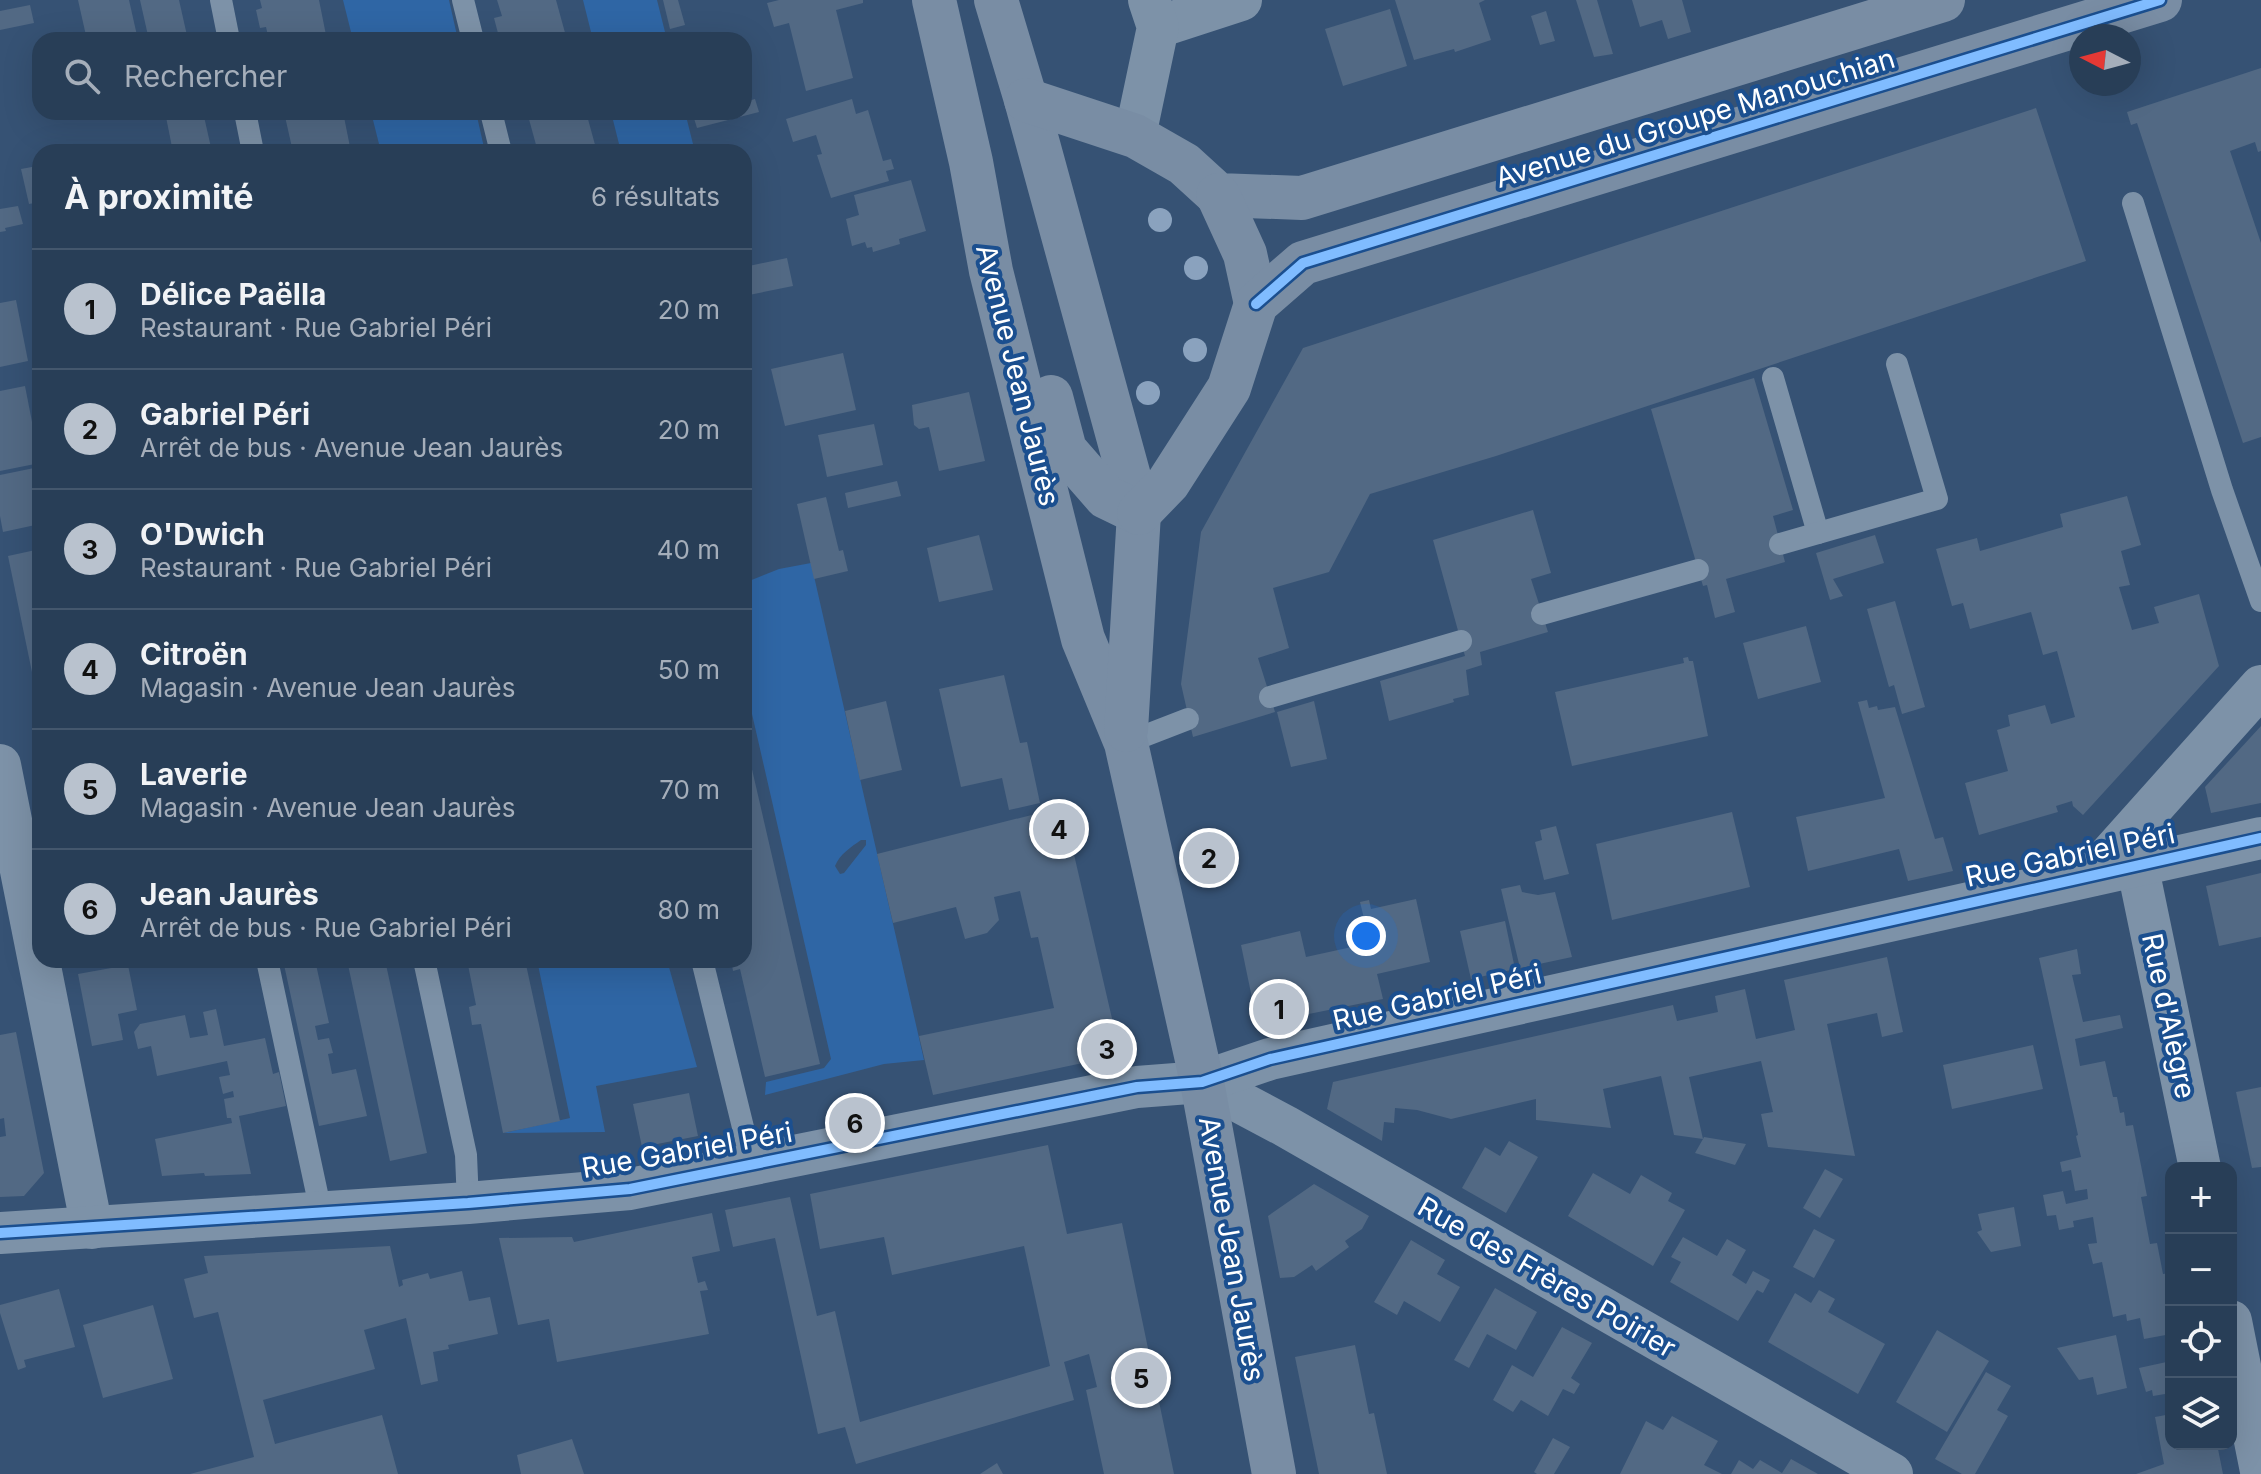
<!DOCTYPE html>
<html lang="fr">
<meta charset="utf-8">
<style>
:root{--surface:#283e57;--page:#30455d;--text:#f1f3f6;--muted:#a5aeba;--line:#44576d;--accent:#b9c2ce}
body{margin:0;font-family:Inter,sans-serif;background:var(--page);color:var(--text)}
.controls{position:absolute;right:24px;bottom:24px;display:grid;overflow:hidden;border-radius:16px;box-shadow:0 8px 32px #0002}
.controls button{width:72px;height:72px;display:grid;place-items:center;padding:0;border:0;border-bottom:2px solid var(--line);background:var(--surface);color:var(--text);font:40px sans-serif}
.compass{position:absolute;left:2069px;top:24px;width:72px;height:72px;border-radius:50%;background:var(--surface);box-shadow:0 8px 32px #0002;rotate:276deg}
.you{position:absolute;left:1366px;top:936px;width:28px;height:28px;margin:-20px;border:6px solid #fff;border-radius:50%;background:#1a73e8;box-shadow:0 0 0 12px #1a73e833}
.badge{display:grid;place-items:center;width:52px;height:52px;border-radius:50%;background:var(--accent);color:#111;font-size:26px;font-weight:700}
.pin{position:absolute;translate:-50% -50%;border:4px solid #fff;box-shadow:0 2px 8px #0006}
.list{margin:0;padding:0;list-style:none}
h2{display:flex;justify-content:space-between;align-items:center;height:104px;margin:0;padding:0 32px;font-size:34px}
h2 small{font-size:26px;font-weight:400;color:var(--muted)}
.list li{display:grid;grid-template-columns:52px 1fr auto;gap:24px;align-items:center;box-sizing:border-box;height:120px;padding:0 32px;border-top:2px solid var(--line)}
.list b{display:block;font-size:30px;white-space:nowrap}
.list p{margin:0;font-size:26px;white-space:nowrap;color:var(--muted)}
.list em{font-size:26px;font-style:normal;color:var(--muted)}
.icon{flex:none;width:44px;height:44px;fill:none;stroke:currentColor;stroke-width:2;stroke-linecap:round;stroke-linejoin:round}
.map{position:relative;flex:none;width:2261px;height:1474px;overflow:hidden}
.search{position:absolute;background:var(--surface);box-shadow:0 8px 32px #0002;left:32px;top:32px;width:720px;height:88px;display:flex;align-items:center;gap:20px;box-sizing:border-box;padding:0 28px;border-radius:24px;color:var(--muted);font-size:30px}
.panel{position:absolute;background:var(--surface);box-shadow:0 8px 32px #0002;left:32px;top:144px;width:720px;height:824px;border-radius:24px}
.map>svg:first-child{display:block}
</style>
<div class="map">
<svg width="2261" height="1474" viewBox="0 0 2261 1474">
<rect width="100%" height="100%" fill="#365274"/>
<!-- green -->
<g fill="#2f66a5" fill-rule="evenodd">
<path d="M343 0H449L458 40H353Z"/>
<path d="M583 0H657L667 40H593Z"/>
<path d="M371 112H476L485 152H381Z"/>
<path d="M611 112H685L695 152H621Z"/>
<path d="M811 563 924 1060 884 1064 765 1095 766 1082 824 1068 831 1059 744 679V583L779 569ZM861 840H866V845L844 873 840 874 835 866C840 854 851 847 861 840Z"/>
<path d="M537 960H667L697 1067 596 1086 605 1132 503 1133 570 1118Z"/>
</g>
<!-- building -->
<g fill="#526984">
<path d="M78 0H129L138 40H87Z"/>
<path d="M140 0H179L188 40H149Z"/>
<path d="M260 0H319L327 40H269L266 27 260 28 256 10 262 8Z"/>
<path d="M497 0H556L567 40H507L506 35 499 37 494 18 502 16Z"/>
<path d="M663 0H678L685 25 670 29Z"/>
<path d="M779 0H863V3L836 10 853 78 806 91 789 23 774 27 767 3Z"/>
<path d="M1395 0H1485L1479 3 1491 40 1455 52 1454 49 1414 60Z"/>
<path d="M1576 0H1597L1613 54 1594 57Z"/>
<path d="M1632 0H1682L1691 32 1668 39 1662 20 1640 27Z"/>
<path d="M30 5 34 23 0 30V11Z"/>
<path d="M1390 9 1407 66 1343 86 1325 29Z"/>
<path d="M1546 11 1555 41 1540 45 1531 16Z"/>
<path d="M2261 68V151L2258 152 2255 142 2230 151 2261 243V437L2243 443 2137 123 2131 125 2127 112Z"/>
<path d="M755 99 759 112 697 128 693 115 706 112H744V102Z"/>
<path d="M852 99 856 114 868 110 883 161 891 159 894 169 886 171 889 181 831 198 817 155 822 154 816 135 793 142 786 119Z"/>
<path d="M2036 108 2086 261 1496 456 1370 494 1329 572 1273 588 1289 648 1258 658 1275 712 1193 737 1181 684 1201 532 1303 348Z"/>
<path d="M165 112H203L212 152H173Z"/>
<path d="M284 112H343L351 152H293Z"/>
<path d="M527 112H586L597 152H538Z"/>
<path d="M37 166 40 202 29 204 21 169Z"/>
<path d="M911 180 926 231 899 239 900 244 873 252 872 247 867 248 865 242 852 246 846 219 859 215 854 195Z"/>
<path d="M18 206 23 224 5 228 6 231 0 232V209Z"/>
<path d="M787 258 793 286 749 295 744 267Z"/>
<path d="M16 300 28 361 0 367V303Z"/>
<path d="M843 353 856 410 785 426 771 369Z"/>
<path d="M1754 378 1793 510 1773 516 1785 562 1726 579 1735 612 1715 618 1707 585 1703 586 1651 409Z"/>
<path d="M25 386 40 463 0 471V391Z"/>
<path d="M969 392 985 461 939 471 929 427 919 429 914 425 912 405Z"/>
<path d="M874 424 883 465 827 477 818 435Z"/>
<path d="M39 467 40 524 3 532 0 516V475Z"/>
<path d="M897 481 901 496 848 508 845 493Z"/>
<path d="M2127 496 2141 545 2121 551 2130 585 2119 587 2132 630 2159 623 2154 607 2199 594 2219 666 2083 815 2073 806 2072 801 2056 806 2058 812 1979 835 1965 783 2008 771 1997 730 2010 726 2008 715 2045 705 2051 724 2075 717 2057 651 2043 655 2031 612 1970 629 1963 603 1952 606 1936 549 1977 538 1980 551 2063 527 2060 514Z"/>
<path d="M826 497 839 551 843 550 848 571 814 579 797 504Z"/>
<path d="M1533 510 1551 573 1531 579 1548 632 1480 652 1482 665 1466 670 1469 695 1453 699 1454 702 1389 721 1380 681 1465 656 1433 540Z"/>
<path d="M979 535 993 590 939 602 927 548Z"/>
<path d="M1875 535 1884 563 1833 579 1843 596 1830 600 1816 553Z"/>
<path d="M40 549V706H39L8 556Z"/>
<path d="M1895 601 1925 707 1902 714 1894 685 1889 687 1867 609Z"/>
<path d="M1806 626 1821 682 1758 699 1743 643Z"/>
<path d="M1688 657 1689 661H1693L1708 736 1572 766 1555 692 1684 663 1683 658Z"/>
<path d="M1004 675 1020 743 1027 742 1040 803 1009 810 1002 778 961 787 939 689Z"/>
<path d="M1867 700 1869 708 1877 706 1878 710 1895 707 1935 839 1943 837 1953 871 1908 881 1899 849 1808 871 1796 817 1885 798 1858 702Z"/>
<path d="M886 701 902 770 860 780 845 711Z"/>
<path d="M1314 701 1327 759 1291 767 1277 712Z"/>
<path d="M2261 726V803L2211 813 2205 787Z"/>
<path d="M745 739 820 1064 765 1077 740 969 733 971 731 960H744Z"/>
<path d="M1063 807 1117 1040 1106 1058 933 1095 919 1036 1054 1008 1038 937 1031 938 1020 891 994 897 999 920 987 933 965 939 956 907 893 923 877 854Z"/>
<path d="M1732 812 1750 887 1612 920 1596 844Z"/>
<path d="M1556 826 1569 874 1544 880 1535 842 1542 840 1540 830Z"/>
<path d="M2261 873V937L2219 946 2206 886Z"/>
<path d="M1520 885 1522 892 1538 895 1555 892 1572 957 1520 968 1501 889Z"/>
<path d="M1416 899 1430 962 1377 974 1383 999 1289 1018 1252 998 1241 945 1300 931 1306 957 1370 943 1360 902 1369 900 1371 909Z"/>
<path d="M1505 921 1515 969 1471 979 1460 931Z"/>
<path d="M2077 949 2081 974 2072 975 2083 1022 2120 1015 2123 1028 2075 1039 2080 1066 2105 1061 2113 1097H2117L2120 1113 2124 1112 2126 1126 2133 1125 2147 1196 2141 1197 2150 1244 2157 1243 2163 1274 2170 1273 2171 1277V1334L2144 1339 2140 1318 2127 1321 2126 1314 2113 1317 2102 1262 2093 1264 2088 1244 2097 1243 2093 1217 2073 1221 2074 1227 2059 1230 2056 1215 2047 1216 2043 1195 2063 1191 2066 1204 2088 1199 2087 1189 2075 1191 2071 1170 2062 1172 2060 1162 2081 1157 2076 1136 2078 1135 2039 958Z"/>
<path d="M1887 957 1903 1032 1882 1037 1877 1013 1827 1024 1855 1156 1768 1147 1761 1114 1773 1112 1761 1061 1689 1077 1703 1139 1704 1137 1746 1144 1735 1165 1695 1153 1703 1139 1674 1135 1661 1076 1603 1089 1611 1128 1536 1120V1099L1451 1119 1417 1110 1395 1108 1394 1123 1384 1122 1382 1141 1327 1109 1333 1082 1673 1005 1677 1021 1718 1012 1715 996 1745 989 1756 1039 1795 1030 1784 980Z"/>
<path d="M283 960H315L329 1023 315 1026 318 1040 329 1038 333 1053 328 1054 332 1074 356 1069 367 1116 319 1126Z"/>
<path d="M347 960H385L427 1153 390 1161Z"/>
<path d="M467 960H525L560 1121 503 1133 481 1024 472 1025 469 1007 476 1005Z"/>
<path d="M128 965 137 1010 118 1014 123 1040 92 1046 78 974Z"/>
<path d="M216 1009 224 1046 265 1038 273 1074 279 1072 286 1106 239 1116 251 1174 205 1176 204 1173 162 1176 155 1139 232 1123 231 1118H227L224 1099 234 1097 233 1091 223 1094 219 1077 230 1075 227 1061 157 1076 151 1046 138 1049 134 1032 140 1024 185 1015 190 1038 208 1035 203 1012Z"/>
<path d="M16 1032 44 1173 24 1196 0 1197V1137L6 1136 4 1118 0 1119V1035Z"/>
<path d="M2033 1045 2043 1089 1952 1109 1943 1065Z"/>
<path d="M2261 1087V1167L2252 1168 2236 1092Z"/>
<path d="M689 1093 698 1136 642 1147 633 1104Z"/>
<path d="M1509 1141 1538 1157 1506 1213 1462 1188 1485 1147 1500 1156Z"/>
<path d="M1048 1145 1067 1234 1122 1223 1174 1474H1104L1086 1390 1097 1387 1089 1354 1064 1362 1074 1400 856 1464 845 1427 818 1434 775 1238 733 1247 725 1210 790 1197 817 1316 835 1311 860 1422 1050 1366 1024 1246 892 1275 884 1237 820 1249 810 1194Z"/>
<path d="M1825 1169 1843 1179 1820 1218 1803 1208Z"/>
<path d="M1593 1173 1630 1194 1641 1175 1672 1193 1668 1201 1685 1210 1653 1266 1568 1216Z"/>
<path d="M1314 1184 1369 1216 1362 1229 1345 1241 1349 1247 1316 1271 1312 1265 1294 1277 1280 1278 1268 1216Z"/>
<path d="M2014 1207 2021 1246 1991 1252 1977 1232 1982 1230 1978 1214Z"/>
<path d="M712 1213 720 1251 692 1257 698 1283 705 1281 708 1290 700 1291 709 1334 557 1362 549 1319 518 1325 499 1238 572 1237 574 1242Z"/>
<path d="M1814 1229 1835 1240 1814 1278 1793 1267Z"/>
<path d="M1683 1237 1717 1256 1727 1239 1746 1250 1732 1275 1746 1284 1753 1271 1770 1280 1763 1293 1757 1290 1738 1321 1670 1282 1681 1262 1671 1257Z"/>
<path d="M1411 1240 1445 1260 1437 1274 1460 1287 1440 1322 1404 1301 1397 1315 1374 1302Z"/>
<path d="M390 1246 399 1287 403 1285 402 1280 428 1273 430 1279 462 1271 469 1301 490 1297 498 1334 448 1345 449 1349 433 1352 438 1381 421 1385 406 1318 364 1330 375 1369 263 1400 275 1444 382 1415 398 1474H190L254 1457 218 1312 194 1318 184 1279 208 1273 204 1256Z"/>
<path d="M1495 1288 1537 1312 1516 1350 1487 1334 1469 1368 1454 1360Z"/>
<path d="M59 1289 75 1347 24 1360 26 1367 18 1370 0 1313V1305Z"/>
<path d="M1819 1290 1835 1299 1828 1312 1885 1344 1858 1394 1768 1342 1795 1293 1811 1303Z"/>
<path d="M153 1305 173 1379 103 1398 83 1325Z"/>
<path d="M1562 1327 1592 1343 1571 1378 1580 1384 1574 1394 1563 1389 1548 1416 1521 1400 1513 1412 1493 1400 1512 1365 1533 1377Z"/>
<path d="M1937 1330 1989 1361 1947 1432 1896 1402Z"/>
<path d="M2116 1335 2127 1388 2097 1395 2093 1377 2079 1380 2057 1348Z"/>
<path d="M1355 1345 1369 1414 1374 1413 1387 1474H1319L1295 1357Z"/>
<path d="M2171 1361V1393L2153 1396 2152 1390 2146 1392 2139 1368Z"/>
<path d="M1986 1372 2011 1386 1997 1410 2008 1416 1975 1474H1962L1935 1459Z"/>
<path d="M2171 1414V1444H2217L2223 1474H2136L2164 1464 2155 1417Z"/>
<path d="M1672 1416 1718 1441 1704 1465 1722 1474H1620L1646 1421 1663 1430Z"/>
<path d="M1553 1438 1570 1447 1554 1474H1537L1534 1472Z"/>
<path d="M572 1439 584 1474H521L517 1455Z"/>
<path d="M1791 1459 1818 1474H1731L1739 1460 1753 1469 1760 1460 1782 1473Z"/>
<path d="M997 1463 1003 1474H980Z"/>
</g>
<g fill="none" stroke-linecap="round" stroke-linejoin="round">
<!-- lane -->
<g stroke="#7d92a8" stroke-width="22">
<path d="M221 0 229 40"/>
<path d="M463 0 473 40"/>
<path d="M245 112 253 152"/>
<path d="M491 112 501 152"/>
<path d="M2133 203 2222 490 2261 601"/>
<path d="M1773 378 1818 533"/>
<path d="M1780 544 1937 499 1897 364"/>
<path d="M1542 614 1698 570"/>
<path d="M1270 697 1461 641"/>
<path d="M1126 743 1188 719"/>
<path d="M267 960 321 1212"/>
<path d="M424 960 466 1155 468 1203"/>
<path d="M702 960 752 1164"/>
</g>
<!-- street -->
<g stroke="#7d92a8" stroke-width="42">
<path d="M1158 27 1241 0"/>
<path d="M1135 136 1158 27 1149 0"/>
<path d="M0 765 92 1228"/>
<path d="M2137 864 2200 1168"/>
<path d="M2092 875 2261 686"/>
<path d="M1202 1082 1285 1126 1892 1474"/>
<path d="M0 1233 468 1203 630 1189 1137 1087 1202 1082 1270 1059 2261 838"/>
<path d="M2231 1321 2261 1471"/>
</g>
<!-- secondary -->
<g stroke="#798da4" stroke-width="44">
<path d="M934 0 971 162 991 271 1083 639 1126 743 1147 837 1202 1082 1274 1474"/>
<path d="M996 0 1026 100 1139 513 1126 730"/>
<path d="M1026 100 1135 136 1184 164 1218 195 1302 198 1943 0"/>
<path d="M1218 195 1245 254 1256 304"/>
<path d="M1051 397 1065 450 1106 497 1139 513"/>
<path d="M1139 513 1168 483 1229 388 1256 304 1303 263 2160 0"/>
</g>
<!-- cycleway casing -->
<g stroke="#1b4f8f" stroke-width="15">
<g id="cycleway">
<path d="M1256 304 1303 263 2160 0"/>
<path d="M0 1233 468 1203 630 1189 1137 1087 1202 1082 1270 1059 2261 838"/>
</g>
</g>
<!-- cycleway -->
<use href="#cycleway" stroke="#80bcff" stroke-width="10"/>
</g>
<!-- trees -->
<g fill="#8aa2be">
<circle cx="1160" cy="220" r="12"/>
<circle cx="1196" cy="268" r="12"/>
<circle cx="1195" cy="350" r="12"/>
<circle cx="1148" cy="393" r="12"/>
</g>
<g text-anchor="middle" stroke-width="8" stroke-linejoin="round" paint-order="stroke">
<!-- street labels -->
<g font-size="28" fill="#fff" stroke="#1b4f8f">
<text transform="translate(1695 118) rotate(-17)" y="10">Avenue du Groupe Manouchian</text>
<text transform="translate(1018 375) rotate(76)" y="10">Avenue Jean Jaurès</text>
<text transform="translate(2070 855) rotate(-12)" y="10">Rue Gabriel Péri</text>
<text transform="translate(1437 997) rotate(-13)" y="10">Rue Gabriel Péri</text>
<text transform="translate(2169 1016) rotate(78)" y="10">Rue d'Alègre</text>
<text transform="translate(687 1150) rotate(-10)" y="10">Rue Gabriel Péri</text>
<text transform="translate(1232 1249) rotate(80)" y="10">Avenue Jean Jaurès</text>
<text transform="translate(1547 1277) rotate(30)" y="10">Rue des Frères Poirier</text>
</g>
</g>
</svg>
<div class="controls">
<button>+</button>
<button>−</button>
<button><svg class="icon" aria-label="locate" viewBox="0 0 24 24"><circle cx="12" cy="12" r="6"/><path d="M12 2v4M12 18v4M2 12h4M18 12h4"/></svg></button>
<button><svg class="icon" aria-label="layers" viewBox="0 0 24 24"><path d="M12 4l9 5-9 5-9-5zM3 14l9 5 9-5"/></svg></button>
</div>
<svg class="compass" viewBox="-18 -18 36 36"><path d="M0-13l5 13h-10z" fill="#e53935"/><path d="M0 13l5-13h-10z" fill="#a5aeba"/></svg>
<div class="you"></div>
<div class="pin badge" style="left:1279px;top:1009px">1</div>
<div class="pin badge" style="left:1209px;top:858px">2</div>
<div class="pin badge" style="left:1107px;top:1049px">3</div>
<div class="pin badge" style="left:1059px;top:829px">4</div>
<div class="pin badge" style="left:1141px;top:1378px">5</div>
<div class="pin badge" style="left:855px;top:1123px">6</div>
<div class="search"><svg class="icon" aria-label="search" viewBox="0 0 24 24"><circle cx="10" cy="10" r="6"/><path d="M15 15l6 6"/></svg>Rechercher</div>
<section class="panel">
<h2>À proximité<small>6 résultats</small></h2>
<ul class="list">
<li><span class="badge">1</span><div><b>Délice Paëlla</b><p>Restaurant · Rue Gabriel Péri</p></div><em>20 m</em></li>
<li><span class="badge">2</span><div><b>Gabriel Péri</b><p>Arrêt de bus · Avenue Jean Jaurès</p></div><em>20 m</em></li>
<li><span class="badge">3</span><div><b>O'Dwich</b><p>Restaurant · Rue Gabriel Péri</p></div><em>40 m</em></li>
<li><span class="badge">4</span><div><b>Citroën</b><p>Magasin · Avenue Jean Jaurès</p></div><em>50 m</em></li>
<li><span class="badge">5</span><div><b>Laverie</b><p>Magasin · Avenue Jean Jaurès</p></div><em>70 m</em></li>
<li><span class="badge">6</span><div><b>Jean Jaurès</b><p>Arrêt de bus · Rue Gabriel Péri</p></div><em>80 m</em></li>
</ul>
</section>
</div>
